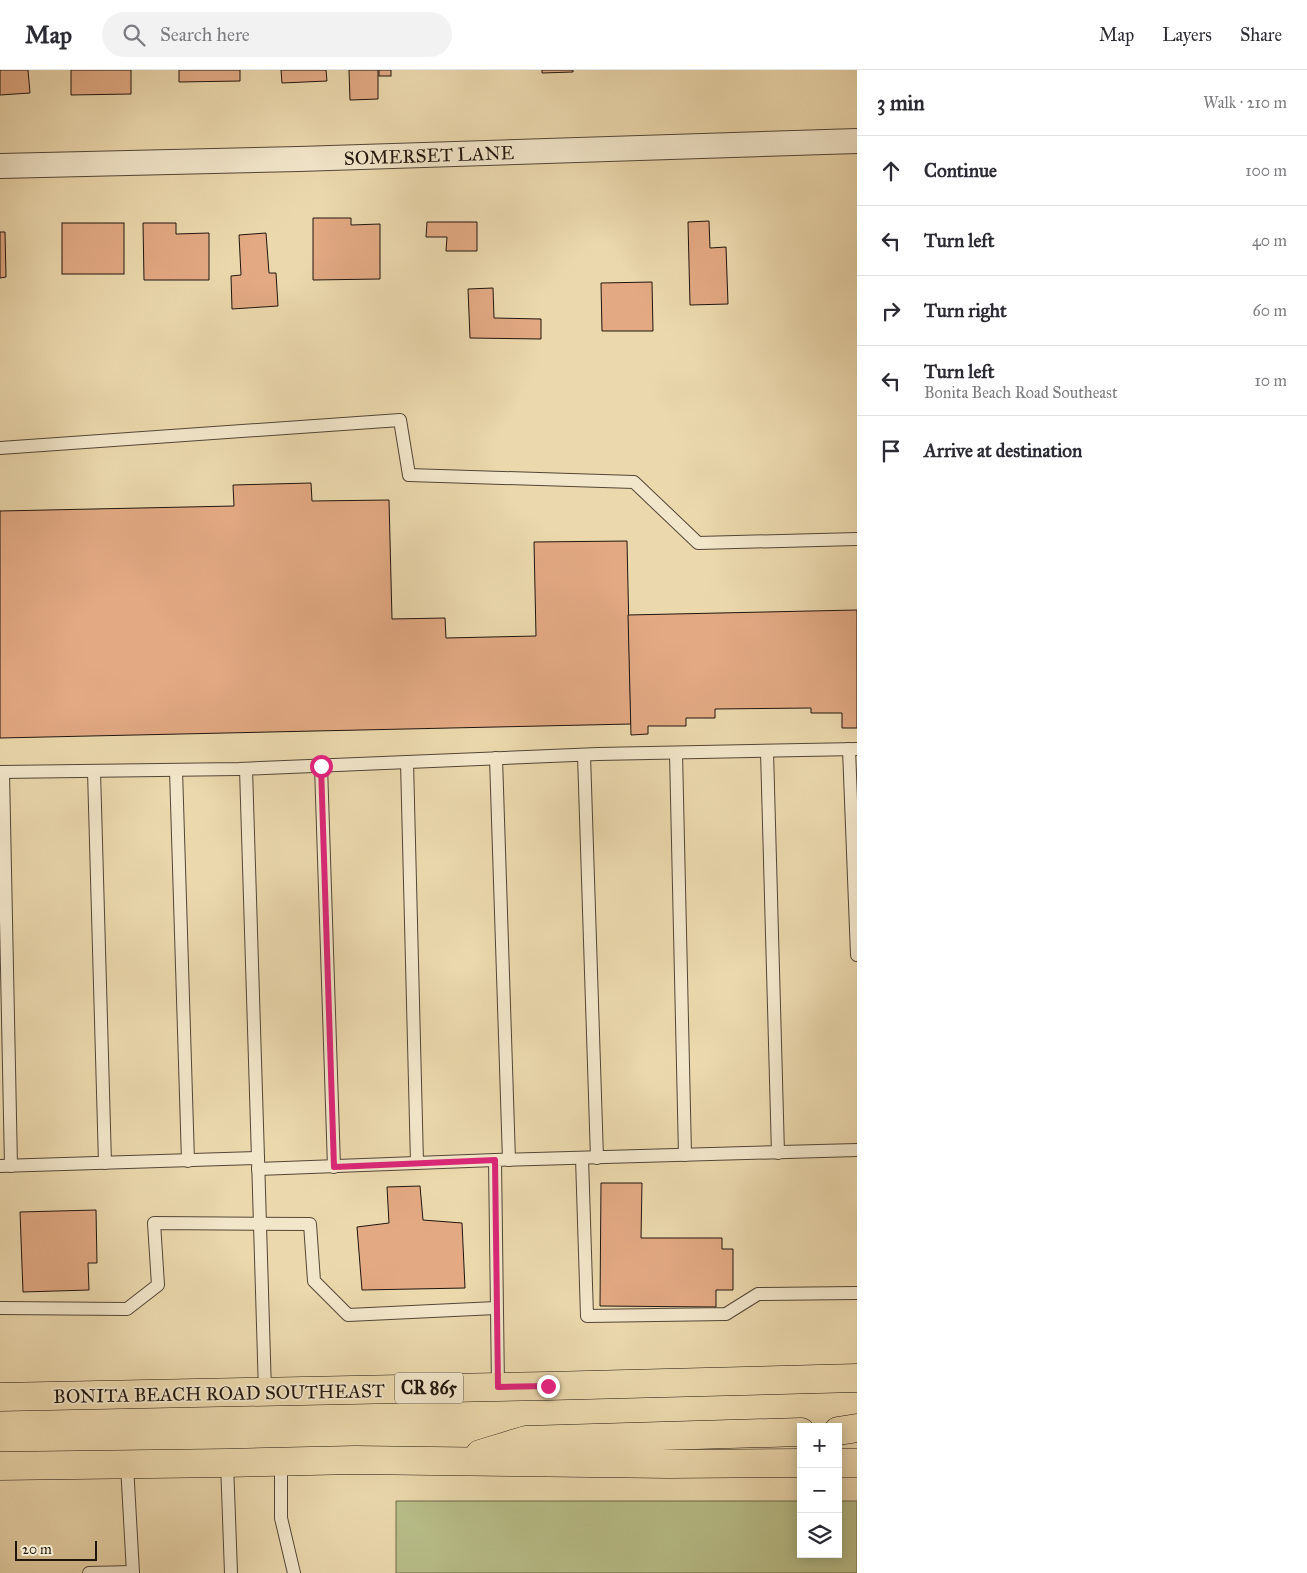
<!DOCTYPE html>
<meta charset="utf-8">
<style>
:root{--surface:#fff;--page:#f2f2f3;--text:#2b2b33;--muted:#7c7c81;--line:#e1e1e2}
body{margin:0;font-family:"IM FELL Great Primer",serif;background:var(--page);color:var(--text)}
.controls{position:absolute;right:15px;bottom:15px;display:grid;overflow:hidden;border-radius:0px;box-shadow:0 2px 12px #0003}
.controls button{width:45px;height:45px;display:grid;place-items:center;padding:0;border:0;border-bottom:1px solid var(--line);background:var(--surface);color:var(--text);font:25px sans-serif}
.scale{position:absolute;left:15px;bottom:12px;width:82px;box-sizing:border-box;padding-left:5px;border:2px solid #20160e;border-top:0;font-size:14px;line-height:18px;white-space:nowrap;color:#20160e;-webkit-text-stroke:4px #f2e6ca;paint-order:stroke}
.stop{position:absolute;width:15px;height:15px;margin:-11px;border:4px solid #db2777;border-radius:50%;background:#fff}
.stop.end{background:#db2777;border-color:#fff;box-shadow:0 1px 5px #0008}
.list{margin:0;padding:0;list-style:none}
h2{display:flex;justify-content:space-between;align-items:center;height:65px;margin:0;padding:0 20px;font-size:21px}
h2 small{font-size:16px;font-weight:400;color:var(--muted)}
.list li{display:grid;grid-template-columns:32px 1fr auto;gap:15px;align-items:center;box-sizing:border-box;height:70px;padding:0 20px;border-top:1px solid var(--line)}
.list b{display:block;font-size:19px;white-space:nowrap}
.list p{margin:0;font-size:16px;white-space:nowrap;color:var(--muted)}
.list em{font-size:16px;font-style:normal;color:var(--muted)}
.icon{flex:none;width:28px;height:28px;fill:none;stroke:currentColor;stroke-width:2;stroke-linecap:round;stroke-linejoin:round}
.map{position:relative;flex:none;width:857px;height:1503px;overflow:hidden}
header{display:flex;align-items:center;gap:30px;box-sizing:border-box;height:70px;padding:0 25px;background:var(--surface);border-bottom:1px solid var(--line)}
header strong{font-size:24px}
nav{display:flex;gap:28px;margin-inline-start:auto;font-size:18px}
.search{width:350px;height:45px;background:var(--page);display:flex;align-items:center;gap:12px;box-sizing:border-box;padding:0 18px;border-radius:28px;color:var(--muted);font-size:19px}
main{display:flex}
aside{flex:1;background:var(--surface)}
.map>svg:first-child{display:block}
</style>
<header>
<strong>Map</strong>
<div class="search"><svg class="icon" aria-label="search" viewBox="0 0 24 24"><circle cx="10" cy="10" r="6"/><path d="M15 15l6 6"/></svg>Search here</div>
<nav><a>Map</a><a>Layers</a><a>Share</a></nav>
</header>
<main>
<div class="map">
<svg width="857" height="1503" viewBox="0 0 857 1503">
<rect width="100%" height="100%" fill="#ebd8ad"/>
<filter id="stains"><feTurbulence type="fractalNoise" baseFrequency=".004" numOctaves="4"/><feColorMatrix values="0 0 0 0 .2 0 0 0 0 .09 0 0 0 0 .02 0 0 0 .5 -.17"/></filter>
<radialGradient id="worn" r=".72"><stop offset=".6" stop-color="#630" stop-opacity="0"/><stop offset="1" stop-color="#630" stop-opacity=".3"/></radialGradient>
<!-- green -->
<path fill="#b8be89" stroke="#6c6a4c" d="M396 1431H801V1484H838V1431H857V1503H396Z"/>
<!-- building -->
<g fill="#e2a983" stroke="#20160e">
<path d="M0 0H28L30 23 0 25Z"/>
<path d="M71 0H131V24L71 25Z"/>
<path d="M179 0H240V11L179 12Z"/>
<path d="M281 0H326L327 11 282 13Z"/>
<path d="M349 0H378V29L350 30Z"/>
<rect x="379" y="0" width="12" height="6"/>
<path d="M542 0H573V2L542 3Z"/>
<path d="M313 148H351V155L380 154V209L313 210Z"/>
<path d="M709 151 710 178 726 177 728 234 690 235 688 152Z"/>
<path d="M427 152H477V181H446L447 167H426Z"/>
<rect x="62" y="153" width="62" height="51"/>
<path d="M143 153H176V164L209 163V210H144Z"/>
<path d="M0 162H5L6 207 0 208Z"/>
<path d="M266 163 269 203H276L278 236 232 239 231 206 241 205 239 165Z"/>
<path d="M652 212 653 261H602L601 213Z"/>
<path d="M493 218 494 248 541 249V269L470 268 468 219Z"/>
<path d="M311 413 312 431 389 430 392 549 445 548 446 568 536 566 534 472 627 471 631 654 0 668V441L234 436 233 415Z"/>
<path d="M857 540V658H842V643H811V638L715 639V648H686V656H648V664L631 665 628 545Z"/>
<path d="M601 1113H642L641 1168H722V1179H733V1220H716V1237L600 1236Z"/>
<path d="M420 1116 423 1150 462 1153 465 1218 362 1220 357 1157 389 1153 387 1117Z"/>
<path d="M96 1140 97 1193H88L89 1220 23 1222 20 1142Z"/>
</g>
<g fill="none" stroke-linecap="round" stroke-linejoin="round">
<!-- lane casing -->
<g stroke="#534636" stroke-width="14">
<g id="lane">
<path d="M0 378 400 350 409 405 634 412 698 473 857 469"/>
<path d="M849 679 857 885"/>
<path d="M767 681 778 1083"/>
<path d="M676 683 685 1085"/>
<path d="M584 685 597 1088"/>
<path d="M496 688 509 1090"/>
<path d="M407 692 417 1093"/>
<path d="M321 696 334 1097"/>
<path d="M246 699 258 1088"/>
<path d="M176 700 188 1091"/>
<path d="M94 701 105 1093"/>
<path d="M0 702 239 699 598 684 857 679"/>
<path d="M3 702 11 1096"/>
<path d="M582 1088 587 1246 726 1244 758 1224 857 1223"/>
<path d="M0 1096 258 1088 265 1322"/>
<path d="M258 1099 495 1090"/>
<path d="M0 1238 127 1239 158 1215 154 1153 310 1154 314 1211 348 1245 496 1238"/>
<path d="M498 1317 495 1090 857 1080"/>
<path d="M281 1392V1448L294 1503"/>
<path d="M227 1393 231 1503"/>
<path d="M127 1395 133 1503"/>
<path d="M89 1503 133 1502"/>
</g>
</g>
<!-- street casing -->
<g stroke="#534636" stroke-width="26">
<path id="street" d="M0 96 299 89 857 71"/>
</g>
<!-- primary casing -->
<g stroke="#20160e" stroke-width="29">
<g id="primary">
<path d="M0 1327 548 1316 857 1308"/>
<path d="M838 1361 857 1358"/>
<path d="M480 1384 526 1370 801 1362"/>
<path d="M838 1393H857"/>
<path d="M0 1396 227 1393 355 1390 669 1394 801 1393"/>
</g>
</g>
<!-- lane -->
<use href="#lane" stroke="#f2e6ca" stroke-width="12"/>
<!-- street -->
<use href="#street" stroke="#f2e6ca" stroke-width="24"/>
<!-- primary -->
<use href="#primary" stroke="#ebd8ad" stroke-width="28"/>
</g>
<g fill="none" stroke-linecap="round" stroke-linejoin="round">
<!-- route -->
<path stroke="#db2777" stroke-width="6" d="M321 696 334 1097 495 1090 498 1317 548 1316"/>
</g>
<g text-anchor="middle" stroke-width="4" stroke-linejoin="round" paint-order="stroke">
<!-- shield labels -->
<rect fill="#f2e6ca" stroke="#5f5446" stroke-width="1" x="395" y="1302.5" width="68" height="31" rx="4"/>
<g font-size="18" font-weight="bold" fill="#20160e">
<text x="429" y="1324">CR 865</text>
</g>
<!-- street labels -->
<g font-size="19" fill="#20160e" stroke="#f2e6ca">
<text transform="translate(429 85) rotate(-2)" y="7">SOMERSET LANE</text>
<text transform="translate(219 1323) rotate(-1)" y="7">BONITA BEACH ROAD SOUTHEAST</text>
</g>
</g>
<rect width="100%" height="100%" filter="url(#stains)"/>
<rect width="100%" height="100%" fill="url(#worn)"/>
</svg>
<div class="controls">
<button>+</button>
<button>−</button>
<button><svg class="icon" aria-label="layers" viewBox="0 0 24 24"><path d="M12 4l9 5-9 5-9-5zM3 14l9 5 9-5"/></svg></button>
</div>
<div class="scale">20 m</div>
<div class="stop" style="left:321px;top:696px"></div>
<div class="stop end" style="left:548px;top:1316px"></div>
</div>
<aside>
<h2>3 min<small>Walk · 210 m</small></h2>
<ul class="list">
<li><svg class="icon" aria-label="ahead" viewBox="0 0 24 24"><path d="M12 20V5M6 11l6-6 6 6"/></svg><div><b>Continue</b></div><em>100 m</em></li>
<li><svg class="icon" aria-label="left" viewBox="0 0 24 24"><path d="M17 20v-9H6M10 6l-5 5 5 5"/></svg><div><b>Turn left</b></div><em>40 m</em></li>
<li><svg class="icon" aria-label="right" viewBox="0 0 24 24"><path d="M7 20v-9h11M14 6l5 5-5 5"/></svg><div><b>Turn right</b></div><em>60 m</em></li>
<li><svg class="icon" aria-label="left" viewBox="0 0 24 24"><path d="M17 20v-9H6M10 6l-5 5 5 5"/></svg><div><b>Turn left</b><p>Bonita Beach Road Southeast</p></div><em>10 m</em></li>
<li><svg class="icon" aria-label="arrive" viewBox="0 0 24 24"><path d="M6 21V4h12l-3 4 3 4H6"/></svg><div><b>Arrive at destination</b></div></li>
</ul>
</aside>
</main>
